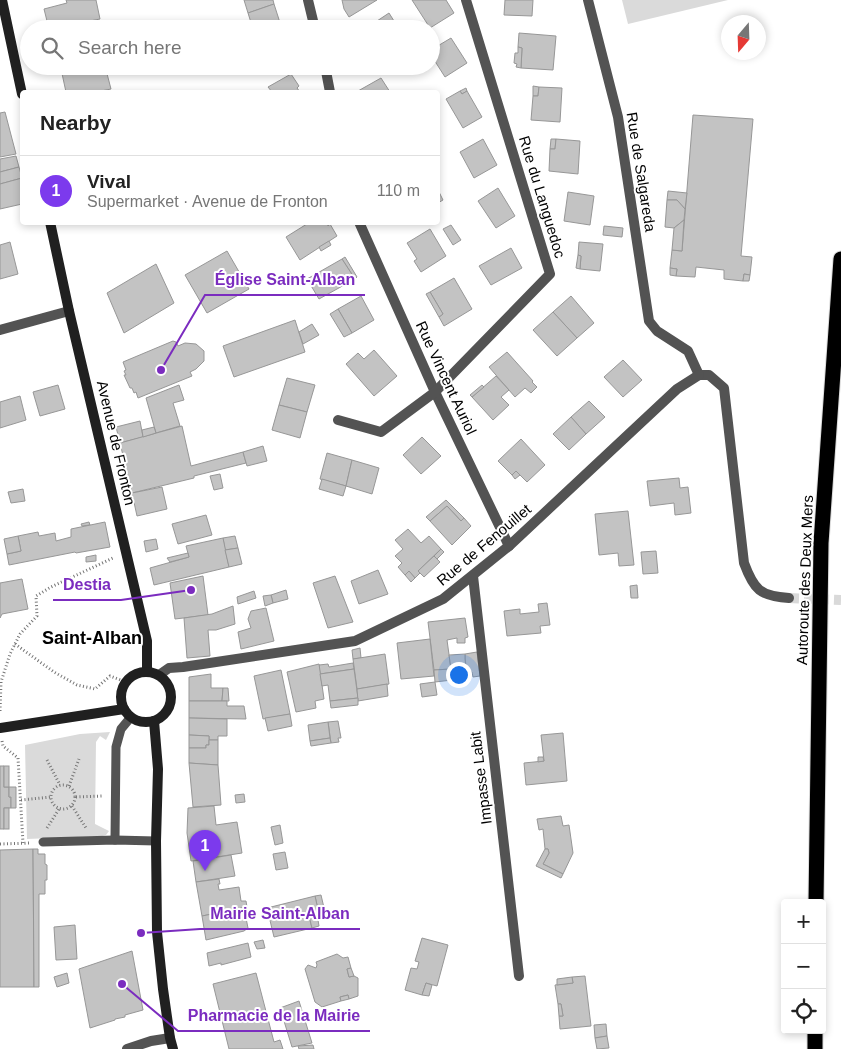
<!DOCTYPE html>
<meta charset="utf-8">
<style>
:root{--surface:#fff;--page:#f2f2f2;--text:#222;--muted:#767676;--line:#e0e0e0;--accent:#7c3aed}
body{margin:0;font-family:Arial,sans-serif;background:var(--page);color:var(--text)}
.controls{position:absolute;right:15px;bottom:15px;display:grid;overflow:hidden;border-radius:5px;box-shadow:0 2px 8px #0003}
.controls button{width:45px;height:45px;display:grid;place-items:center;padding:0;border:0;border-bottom:1px solid var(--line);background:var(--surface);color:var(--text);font:25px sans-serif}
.compass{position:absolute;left:721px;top:15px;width:45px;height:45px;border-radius:50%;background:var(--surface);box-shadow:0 2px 8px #0003;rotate:199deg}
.you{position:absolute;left:458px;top:674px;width:18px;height:18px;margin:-12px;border:4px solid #fff;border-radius:50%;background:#1a73e8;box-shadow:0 0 0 8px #1a73e833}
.badge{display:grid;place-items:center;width:32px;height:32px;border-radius:50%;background:var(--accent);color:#fff;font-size:16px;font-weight:700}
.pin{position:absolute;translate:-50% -41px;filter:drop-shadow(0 1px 2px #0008)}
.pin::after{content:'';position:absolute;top:26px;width:18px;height:15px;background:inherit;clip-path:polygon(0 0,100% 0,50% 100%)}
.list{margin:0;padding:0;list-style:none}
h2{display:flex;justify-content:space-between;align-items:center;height:65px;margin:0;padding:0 20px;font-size:21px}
h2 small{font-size:16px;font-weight:400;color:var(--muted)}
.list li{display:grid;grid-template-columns:32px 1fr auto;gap:15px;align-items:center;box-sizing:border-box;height:70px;padding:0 20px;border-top:1px solid var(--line)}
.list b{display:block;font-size:19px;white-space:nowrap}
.list p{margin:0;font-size:16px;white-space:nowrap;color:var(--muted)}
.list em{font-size:16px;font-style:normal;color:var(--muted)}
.icon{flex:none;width:28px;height:28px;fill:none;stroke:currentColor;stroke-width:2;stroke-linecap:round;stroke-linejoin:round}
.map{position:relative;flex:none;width:841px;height:1049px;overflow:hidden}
.search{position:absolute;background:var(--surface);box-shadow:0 2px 8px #0003;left:20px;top:20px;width:420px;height:55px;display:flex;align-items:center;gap:12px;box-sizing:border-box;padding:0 18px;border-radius:28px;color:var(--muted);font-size:19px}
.panel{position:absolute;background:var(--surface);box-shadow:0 2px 8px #0003;left:20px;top:90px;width:420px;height:135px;border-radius:5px}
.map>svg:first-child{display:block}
</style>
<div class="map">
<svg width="841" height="1049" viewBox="0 0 841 1049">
<rect width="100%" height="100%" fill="#fff"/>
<!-- green -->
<g fill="#dadada">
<path d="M622 0H728L628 24Z"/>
<path d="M110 732 106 740 100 736 96 742 95 824 109 831 106 835 102 836 27 839 25 745 80 734Z"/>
</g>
<!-- building -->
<g fill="#c3c3c3" stroke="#979797">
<path d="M66 0H96L100 19 90 21V23L84 24 85 29H73L72 27 66 29H49L44 9 67 3Z"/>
<path d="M244 0H273L274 4 248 13Z"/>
<path d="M342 0H377L349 17 344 9Z"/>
<path d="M412 0H446L454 13 430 28Z"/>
<path d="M505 0H533L532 16 504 15Z"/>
<path d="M274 4 282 29H253L248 13Z"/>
<path d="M389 13 399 29H365Z"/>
<path d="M519 33 556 36 553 70 521 68 522 48 518 47Z"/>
<path d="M451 38 467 63 445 77 431 55V50Z"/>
<path d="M518 47 522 48 521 68 516 67 517 64 514 63 515 53H518Z"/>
<path d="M74 66H105L111 89 96 92H66L61 69Z"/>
<path d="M291 74 299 86 297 88 300 92H272L268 87Z"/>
<path d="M381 78 390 92H359L358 91Z"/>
<path d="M533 86 539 87 538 96H533Z"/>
<path d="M539 87 562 88 560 122 531 120 533 96H538Z"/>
<path d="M466 88 467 91 462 94 460 91Z"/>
<path d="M460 91 462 94 467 91 482 117 463 128 446 99Z"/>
<path d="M5 112 16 154 0 157V113Z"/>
<path d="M693 115 753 119 741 256 752 257 750 275 744 274 743 281 724 279V270L696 267 695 277 676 276 677 269 670 268 672 250 682 251Z"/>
<path d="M483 139 497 165 474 178 460 152Z"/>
<path d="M551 139H556L555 149H550Z"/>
<path d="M556 139 580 141 578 174 549 171 550 149H555Z"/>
<path d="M16 156 19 167 0 172V159Z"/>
<path d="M19 167 22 178 0 184V172Z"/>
<path d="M22 178V204L0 209V184Z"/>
<path d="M498 188 515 216 496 228 478 201Z"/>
<path d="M438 190 443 200 438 203Z"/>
<path d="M668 191 687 193 685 209 677 200H667Z"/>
<path d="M568 192 594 196 590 225 564 221Z"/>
<path d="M667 200H677L685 209 684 220 674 228 665 227Z"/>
<path d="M684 220 682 251 672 250 674 228Z"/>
<path d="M310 222H326L328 226 330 224 337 236 300 260 286 237Z"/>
<path d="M451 225 461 240 453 245 443 229Z"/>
<path d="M604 226 623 228 622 237 603 235Z"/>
<path d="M430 229 446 256 421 272 414 261 417 259 407 243Z"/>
<path d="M329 241 331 245 321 251 319 247Z"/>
<path d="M10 242 18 274 0 279V245Z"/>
<path d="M579 242 603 244 600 271 580 269 581 256 578 255Z"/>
<path d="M511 248 522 268 491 285 479 266Z"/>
<path d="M227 251 249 289 207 313 185 275Z"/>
<path d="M578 255 581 256 580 269 576 268Z"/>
<path d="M345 257 357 277 355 279 342 259Z"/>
<path d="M342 259 355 279 319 299 307 279Z"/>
<path d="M156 264 174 303 124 333 107 293Z"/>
<path d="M670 268 677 269 676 276 670 275Z"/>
<path d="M744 274 750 275 749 281H743Z"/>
<path d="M454 278 472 309 444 326 439 317 443 314 430 292Z"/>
<path d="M430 292 443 314 439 317 426 294Z"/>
<path d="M361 296 374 320 352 333 338 309Z"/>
<path d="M571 296 594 323 577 338 553 312Z"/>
<path d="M338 309 352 333 344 337 330 314Z"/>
<path d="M553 312 577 338 557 356 533 330Z"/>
<path d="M295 320 305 352 234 377 223 346Z"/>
<path d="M312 324 319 335 303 344 299 332Z"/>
<path d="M173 341 176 342 178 346 185 343 196 344 204 351V361L196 369 190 372 192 376 138 398 136 392 134 393 132 388H130L124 375H126L124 371 126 370 123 362Z"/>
<path d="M374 350 397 376 374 396 346 364 358 353 364 359Z"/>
<path d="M507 352 533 381 532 382 537 387 531 393 525 388 515 397 489 367Z"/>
<path d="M623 360 642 380 623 397 604 377Z"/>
<path d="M496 376 509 390 501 397 509 405 493 420 472 397Z"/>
<path d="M287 378 315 385 307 412 279 405Z"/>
<path d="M58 385 65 409 40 416 33 392Z"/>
<path d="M179 385 184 400 173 403 180 426 156 433 146 398Z"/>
<path d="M482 385 484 387 472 397 470 395Z"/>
<path d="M20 396 26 420 0 428V402Z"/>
<path d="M589 401 605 417 586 434 571 417Z"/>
<path d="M279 405 307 412 300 438 272 430Z"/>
<path d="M571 417 586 434 569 450 553 434Z"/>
<path d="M140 421 143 437 120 443 116 427Z"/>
<path d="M182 426 191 466 243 452 246 463 194 476V478L132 493 120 443Z"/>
<path d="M154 427 156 433 143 437 142 430Z"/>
<path d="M422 437 441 456 421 474 403 455Z"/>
<path d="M521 439 545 465 527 482 516 471 512 475 498 461Z"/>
<path d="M263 446 267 461 247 466 243 452Z"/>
<path d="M327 453 352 460 346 486 320 479Z"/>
<path d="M352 460 379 468 372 494 346 486Z"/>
<path d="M516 471 520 475 515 479 512 475Z"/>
<path d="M220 474 223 488 214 490 210 476Z"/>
<path d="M679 478 680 488 688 487 691 513 675 515 674 503 650 506 647 481Z"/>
<path d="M322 479 346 486 343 496 319 489Z"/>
<path d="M162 487 167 509 137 516 132 493Z"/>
<path d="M23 489 25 501 11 503 8 492Z"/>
<path d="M446 500 464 518 461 521 447 506 430 521 426 517Z"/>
<path d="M447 506 461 521 464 518 471 526 452 545 430 521Z"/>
<path d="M628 511 634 565 619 566 618 553 599 555 595 514Z"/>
<path d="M206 515 212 535 178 544 172 524Z"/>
<path d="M89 522 90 525 82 526 81 524Z"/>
<path d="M105 522 110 547 76 553 75 552 9 565 7 554 21 551 18 536 38 532 39 536 55 533 56 541 71 537V529Z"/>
<path d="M408 529 421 543 429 536 441 549 418 571 420 573 415 578 409 571 405 575 398 567 402 563 395 556 403 549 395 540Z"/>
<path d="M18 536 21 551 7 554 4 539Z"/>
<path d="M235 536 238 548 225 550 223 538Z"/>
<path d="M223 538 229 567 154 585 150 568 189 557 186 546Z"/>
<path d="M156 539 158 549 146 552 144 541Z"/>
<path d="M238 548 242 564 229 567 225 550Z"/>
<path d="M441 549 444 552 437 559 434 556Z"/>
<path d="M656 551 658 573 643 574 641 552Z"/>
<path d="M188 553 189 557 170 562 167 558Z"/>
<path d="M96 555V561L86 562V557Z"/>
<path d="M434 556 440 562 424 577 418 571Z"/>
<path d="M378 570 388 594 359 604 351 581Z"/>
<path d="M409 571 415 578 411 582 405 575Z"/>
<path d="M203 576 208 615 175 619 170 583Z"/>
<path d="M335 576 353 622 328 628 313 583Z"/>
<path d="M22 579 28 609 2 614 0 618V583Z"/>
<path d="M637 585 638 598H631L630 586Z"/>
<path d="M286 590 288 599 273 603 271 595Z"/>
<path d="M254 591 256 598 238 604 237 597Z"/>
<path d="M271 595 273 603 265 606 263 596Z"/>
<path d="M547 603 550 625 540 626 541 633 507 636 504 611 520 609V614L539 612 538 604Z"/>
<path d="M233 606 235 624 216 630H208L210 656 187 658 184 618 212 614Z"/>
<path d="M266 608 274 641 241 649 238 632 251 628 248 619 251 611Z"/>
<path d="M465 618 468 637 465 638V643H457V638L447 640 451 669 434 670 428 622Z"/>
<path d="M430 639 434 676 401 679 397 643Z"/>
<path d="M360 648 361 658 353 659 352 650Z"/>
<path d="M477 652 480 676 473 677 472 672H467L465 659V654Z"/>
<path d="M385 654 389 684 357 689 353 659Z"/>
<path d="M465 654V659L466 667 451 669 449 655Z"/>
<path d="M353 663 354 669 320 674 319 665 328 664 329 667Z"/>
<path d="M319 664 324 699 315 701 316 708 296 712 287 672Z"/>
<path d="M354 669 358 698 330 701 328 685 322 686 320 674Z"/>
<path d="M451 669 452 680 435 682 434 670Z"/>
<path d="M281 670 290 714 263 719 254 676Z"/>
<path d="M211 674V688H223L222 701H189V677Z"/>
<path d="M435 682 437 695 422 697 420 684Z"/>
<path d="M387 684 388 696 358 701 357 689Z"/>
<path d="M223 688H228L229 701H222Z"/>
<path d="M358 698V705L331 708 330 701Z"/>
<path d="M189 701H227V706H244L246 719 189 718Z"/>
<path d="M290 714 292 726 268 731 265 718Z"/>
<path d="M189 718 227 719V736H218V740H209V736L189 735Z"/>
<path d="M338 721 341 738H338L339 742 331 743 328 722Z"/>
<path d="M328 722 330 738 310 741 308 725Z"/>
<path d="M563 733 567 781 526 785 524 763 544 761 541 735Z"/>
<path d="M189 735 209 736V745H206V748H189Z"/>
<path d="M330 738 331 743 311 746 310 741Z"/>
<path d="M209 740H218V765L189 763V748H206V745H209Z"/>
<path d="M538 757H543L544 761 538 762Z"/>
<path d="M189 763 218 765 221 805 193 807Z"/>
<path d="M0 766H4V787H9V797H11V808H4V829H0Z"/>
<rect x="4" y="766" width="5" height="21"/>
<path d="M9 787H16V808H11V797H9Z"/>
<path d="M244 794 245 802 236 803 235 795Z"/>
<path d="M214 806 216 825 237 822 242 853 191 861 187 833 188 808Z"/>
<rect x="4" y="808" width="5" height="21"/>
<path d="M561 816 563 826 569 825 573 853 563 874 543 864 549 853 548 849H545L543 829 539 830 537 819Z"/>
<path d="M280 825 283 843 275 845 271 827Z"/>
<path d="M33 849 34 987H0V850Z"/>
<path d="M33 849H38V854H45V864L47 865V880H45V894H39V987H34Z"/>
<path d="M545 849H548L549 853 543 864 563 874 561 878 536 866Z"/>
<path d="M285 852 288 868 276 870 273 854Z"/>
<path d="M231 855 235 876 196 882 193 861Z"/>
<path d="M219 879 220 884H218L219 890 239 887 241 901H246L247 907 202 916 196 882Z"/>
<path d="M321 895 325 912 319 914 315 896Z"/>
<path d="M315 896 319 914 309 916 312 928 274 937 267 908Z"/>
<path d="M247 907 244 908 248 928 244 931 206 940 202 916Z"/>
<path d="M317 914 319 926 312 928 309 916Z"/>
<path d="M75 925 77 959 56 960 54 927Z"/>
<path d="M422 938 448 945 437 986 426 983 422 995 405 990 411 968 417 969 419 962 415 961Z"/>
<path d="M263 940 265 948 257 949 254 942Z"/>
<path d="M248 943 251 957 221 965V963L209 966 207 953Z"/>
<path d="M132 951 143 1010 125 1015V1017L115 1019V1020L90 1028 79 969Z"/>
<path d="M337 954 343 958 348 957 351 968 347 969 349 977 354 976 358 978V996L349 999 348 995 340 997 341 1001 322 1007 315 1002 305 969 308 965 316 968 317 965 316 962Z"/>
<path d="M351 968 354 976 349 977 347 969Z"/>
<path d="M67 973 69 983 57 987 54 977Z"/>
<path d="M256 973 274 1042 280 1040 283 1049H229L213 984Z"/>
<path d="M585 976 591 1026 560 1029 559 1016H563L561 1004H558L555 985 573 983 572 977Z"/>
<path d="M572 977 573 983 557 985V979Z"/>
<path d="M426 983 432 985 429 996 422 995Z"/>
<path d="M348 995 349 999 341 1001 340 997Z"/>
<path d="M299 1001 312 1043 292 1047 280 1008Z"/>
<path d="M558 1004H561L563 1016H559Z"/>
<path d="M606 1024 607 1036 595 1038 594 1025Z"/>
<path d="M607 1036 609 1048 597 1049 595 1038Z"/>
<path d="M313 1045 314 1049H299L298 1046Z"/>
</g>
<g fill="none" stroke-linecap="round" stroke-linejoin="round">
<!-- street-tunnel -->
<path stroke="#d9d9d9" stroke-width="10" stroke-dasharray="10 5" stroke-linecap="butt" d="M789 598 841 600"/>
<!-- highway casing -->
<g stroke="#dbdbdb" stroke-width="17">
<g id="highway">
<path d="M816 903 821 543 841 259"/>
<path d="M815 1049V1030"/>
</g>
</g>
<!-- path -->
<g stroke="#757575" stroke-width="3" stroke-dasharray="1 2.5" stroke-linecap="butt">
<path d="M15 644 54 672 77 685 95 689 110 676 126 682"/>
<path d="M0 711 1 682 10 654 20 634 37 616 36 596 51 587 113 558"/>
<path d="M2 741 3 746 18 758 23 843"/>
<path d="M47 760 60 785"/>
<circle cx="63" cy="797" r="12"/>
<path d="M69 786 79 759"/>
<path d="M76 797 103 796"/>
<path d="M21 800 51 797"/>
<path d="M72 806 86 828"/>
<path d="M47 828 59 809"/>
<path d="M0 844 30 843"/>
</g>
<!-- lane -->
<g stroke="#535353" stroke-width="9">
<path d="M115 840 116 747 121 729 131 717"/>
<path d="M43 842 115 840 156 841"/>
</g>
<!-- street -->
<g stroke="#535353" stroke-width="10">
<path d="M308 0 315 29"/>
<path d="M588 0 618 117 649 321 657 331 688 351 699 375"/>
<path d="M325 66 330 92"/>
<path d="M359 222 435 392 509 546"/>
<path d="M0 330 69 311"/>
<path d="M699 375H709L724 388 744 563C754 590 760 596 789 598"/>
<path d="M338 420 381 432 435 392 550 274 466 0"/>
<path d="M473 576 519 976"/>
<path d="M159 675 169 668 183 667 355 641 443 599 509 546 677 389 699 375"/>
<path d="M127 1049 151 1041 170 1038"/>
</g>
<!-- secondary -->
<g stroke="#202020" stroke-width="10">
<path d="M2 0 22 94"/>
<path d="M50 222 69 311 147 641V672"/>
<circle cx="146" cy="697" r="25"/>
<path d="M154 721 158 769 156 841 157 932 163 989 170 1038 173 1049"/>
<path d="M0 728 124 709"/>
</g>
<!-- highway -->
<use href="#highway" stroke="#000" stroke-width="15"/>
</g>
<g text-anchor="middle" stroke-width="4" stroke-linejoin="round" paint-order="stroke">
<!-- street labels -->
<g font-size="15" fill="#000" stroke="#fff">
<text transform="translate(641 172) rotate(81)" y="5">Rue de Salgareda</text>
<text transform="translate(542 197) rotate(73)" y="5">Rue du Languedoc</text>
<text transform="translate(446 378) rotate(65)" y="5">Rue Vincent Auriol</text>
<text transform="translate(116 443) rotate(77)" y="5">Avenue de Fronton</text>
<text transform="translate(484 545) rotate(-40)" y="5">Rue de Fenouillet</text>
<text transform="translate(805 580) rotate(-88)" y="5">Autoroute des Deux Mers</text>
<text transform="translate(481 778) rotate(-97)" y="5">Impasse Labit</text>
</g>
<!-- quarter labels -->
<g font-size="18" font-weight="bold" fill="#000" stroke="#fff">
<text x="92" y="644">Saint-Alban</text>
</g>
</g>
<!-- callouts -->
<path fill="none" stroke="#7b2cbf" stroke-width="2" d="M161 370L205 295H365M191 590L121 600H53M141 933L200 929H360M122 984L178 1031H370"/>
<g fill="#7b2cbf" stroke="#fff" stroke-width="2">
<circle cx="161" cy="370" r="5"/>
<circle cx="191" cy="590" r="5"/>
<circle cx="141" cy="933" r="5"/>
<circle cx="122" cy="984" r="5"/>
</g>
<g font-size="16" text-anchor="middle" font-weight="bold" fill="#7b2cbf" stroke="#fff" stroke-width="4" stroke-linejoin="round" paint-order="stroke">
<text x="285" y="285">Église Saint-Alban</text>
<text x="87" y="590">Destia</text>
<text x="280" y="919">Mairie Saint-Alban</text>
<text x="274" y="1021">Pharmacie de la Mairie</text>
</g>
</svg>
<div class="controls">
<button>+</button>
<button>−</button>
<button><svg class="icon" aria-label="locate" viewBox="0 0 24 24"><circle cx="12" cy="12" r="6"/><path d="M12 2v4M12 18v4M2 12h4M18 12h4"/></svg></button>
</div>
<svg class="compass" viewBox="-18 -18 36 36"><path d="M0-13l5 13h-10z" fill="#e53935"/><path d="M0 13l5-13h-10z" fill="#767676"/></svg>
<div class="you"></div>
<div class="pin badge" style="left:205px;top:871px">1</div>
<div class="search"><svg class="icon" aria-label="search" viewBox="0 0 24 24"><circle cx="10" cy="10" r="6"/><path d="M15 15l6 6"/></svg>Search here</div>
<section class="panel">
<h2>Nearby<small></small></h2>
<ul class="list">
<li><span class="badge">1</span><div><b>Vival</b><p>Supermarket · Avenue de Fronton</p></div><em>110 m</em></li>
</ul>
</section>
</div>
